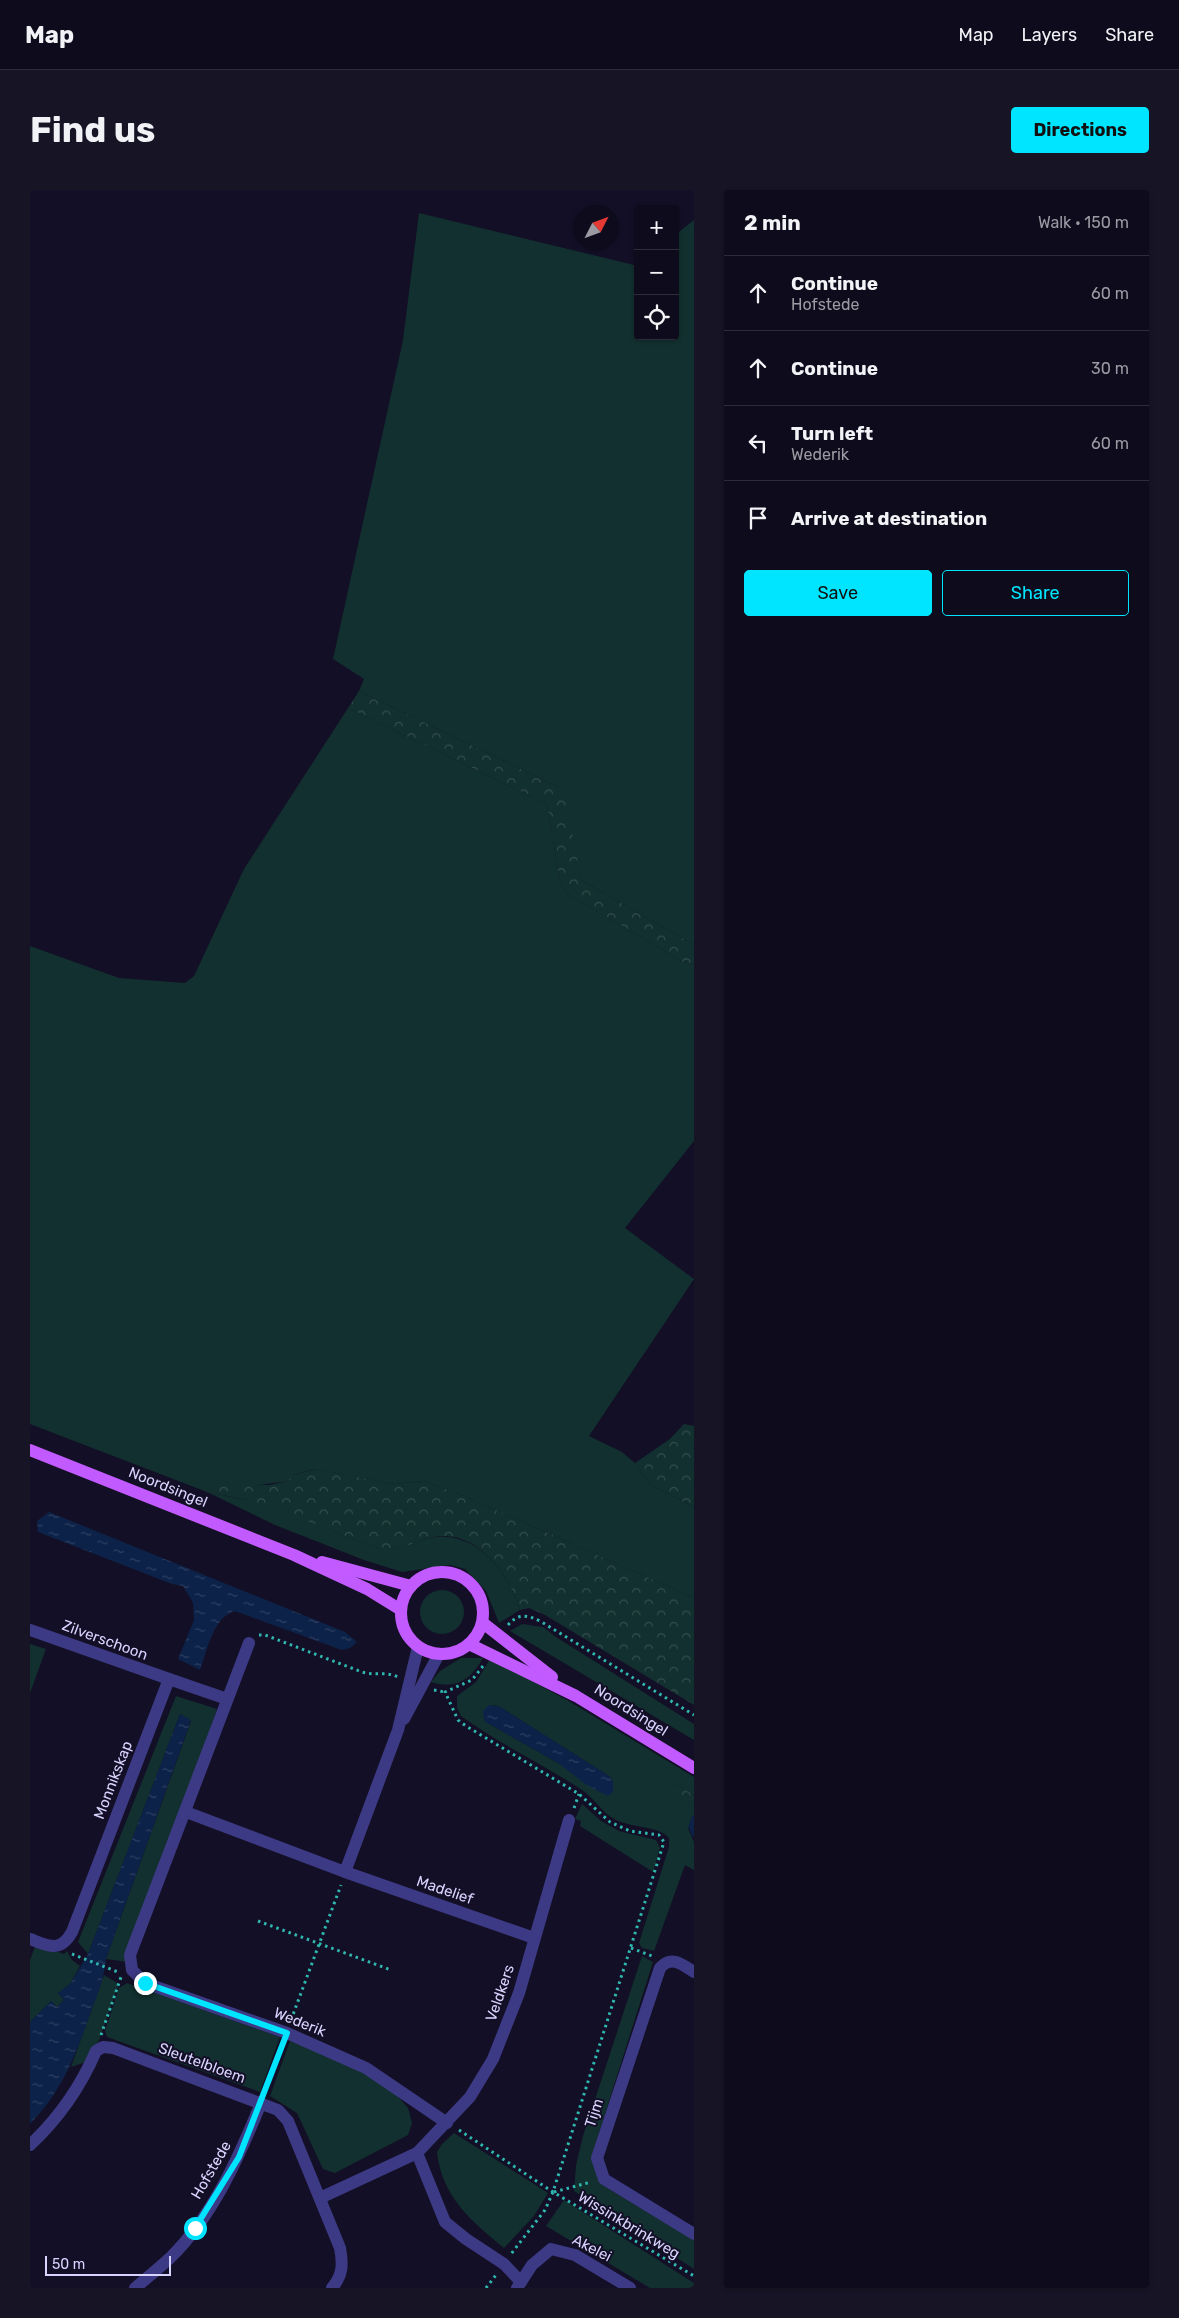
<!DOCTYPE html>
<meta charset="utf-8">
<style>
:root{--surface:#0e0b1c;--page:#171425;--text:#f1f3f6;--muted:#9b9ba3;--line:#2e2b3b;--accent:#00e5ff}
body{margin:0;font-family:Rubik,sans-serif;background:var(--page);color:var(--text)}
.controls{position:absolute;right:15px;top:15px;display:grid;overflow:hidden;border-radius:5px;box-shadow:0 1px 4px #0004}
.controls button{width:45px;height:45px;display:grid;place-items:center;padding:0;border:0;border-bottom:1px solid var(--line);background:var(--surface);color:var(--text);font:25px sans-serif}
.compass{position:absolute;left:544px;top:15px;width:45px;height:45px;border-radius:50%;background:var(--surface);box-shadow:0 1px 4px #0004;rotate:48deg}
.scale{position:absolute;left:15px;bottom:12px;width:126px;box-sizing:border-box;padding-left:5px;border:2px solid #d9d4ff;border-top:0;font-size:14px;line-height:18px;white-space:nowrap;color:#d9d4ff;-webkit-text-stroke:4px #130f26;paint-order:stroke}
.stop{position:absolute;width:15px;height:15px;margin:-11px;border:4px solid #00e5ff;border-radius:50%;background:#fff}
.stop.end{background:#00e5ff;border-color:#fff;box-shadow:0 1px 5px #0008}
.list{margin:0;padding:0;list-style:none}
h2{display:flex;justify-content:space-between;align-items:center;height:65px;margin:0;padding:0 20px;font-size:21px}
h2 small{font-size:16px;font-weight:400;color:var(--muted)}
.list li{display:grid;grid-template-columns:32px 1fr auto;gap:15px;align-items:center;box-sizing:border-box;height:75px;padding:0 20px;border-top:1px solid var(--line)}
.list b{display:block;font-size:19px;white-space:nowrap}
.list p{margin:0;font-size:16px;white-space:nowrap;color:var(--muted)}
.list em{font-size:16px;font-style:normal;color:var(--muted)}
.actions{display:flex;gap:10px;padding:15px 20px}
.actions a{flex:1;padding:11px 0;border:1px solid var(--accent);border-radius:5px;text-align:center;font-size:18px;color:var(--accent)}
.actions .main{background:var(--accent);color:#111}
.icon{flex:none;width:28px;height:28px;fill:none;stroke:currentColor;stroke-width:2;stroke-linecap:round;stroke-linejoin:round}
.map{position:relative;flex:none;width:664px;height:2098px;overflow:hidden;border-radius:5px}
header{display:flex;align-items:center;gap:30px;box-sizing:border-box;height:70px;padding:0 25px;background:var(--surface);border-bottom:1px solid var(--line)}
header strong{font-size:24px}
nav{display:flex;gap:28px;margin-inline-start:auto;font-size:18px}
.intro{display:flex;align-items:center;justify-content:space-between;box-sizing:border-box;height:120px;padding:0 30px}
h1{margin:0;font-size:35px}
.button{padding:12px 22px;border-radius:5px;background:var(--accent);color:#111;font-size:18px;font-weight:700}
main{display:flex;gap:30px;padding:0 30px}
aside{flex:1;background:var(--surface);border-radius:5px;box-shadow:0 1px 4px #0004}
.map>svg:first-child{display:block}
</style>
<header>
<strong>Map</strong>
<nav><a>Map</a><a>Layers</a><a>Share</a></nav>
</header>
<div class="intro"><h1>Find us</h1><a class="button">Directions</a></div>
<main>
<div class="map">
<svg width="664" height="2098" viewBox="0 0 664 2098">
<defs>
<pattern id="forest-crowns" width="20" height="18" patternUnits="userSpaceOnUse" patternTransform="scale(1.25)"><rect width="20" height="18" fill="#12302f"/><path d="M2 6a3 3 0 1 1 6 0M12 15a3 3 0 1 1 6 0" fill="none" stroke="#344d4e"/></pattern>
<pattern id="water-ripples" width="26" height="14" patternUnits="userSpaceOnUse" patternTransform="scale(1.25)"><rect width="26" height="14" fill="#0c2248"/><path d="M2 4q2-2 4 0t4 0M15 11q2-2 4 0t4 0" fill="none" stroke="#2f4163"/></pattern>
</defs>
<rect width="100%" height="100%" fill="#130f26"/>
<!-- green -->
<g fill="#12302f" fill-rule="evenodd">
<path d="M389 23 604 75 608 73V146H645V45L664 30V755L551 690 530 598 329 501 334 489 303 469 373 150Z"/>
<path d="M318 518 517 614 530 691 536 703 653 772 664 774V951L595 1038 664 1089 559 1246 592 1262 605 1273 622 1296 664 1317V1408L430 1304 394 1291 364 1294 285 1279 263 1285 259 1291 178 1302C195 1306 213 1309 230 1313 260 1322 289 1336 318 1347 330 1351 346 1359 358 1359 385 1358 398 1340 428 1349 461 1358 480 1390 490 1420L469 1433 456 1401 435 1379 420 1375 372 1382 334 1370 245 1335 177 1302 0 1234V756L89 788 155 793 164 786 214 679Z"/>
<circle cx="412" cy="1422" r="22"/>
<path d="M492 1434 513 1437 526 1447 664 1534V1550L480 1441Z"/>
<path d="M0 1454 16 1459 0 1503Z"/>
<path d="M431 1468H453C441 1490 425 1500 401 1492L410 1481Z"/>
<path d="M460 1469 537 1510 664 1587V1605L644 1593 639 1602 664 1617V1635L658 1638 664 1652V1680L655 1675 624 1761 612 1758 609 1753 639 1657V1648C629 1636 602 1638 586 1630 572 1623 565 1609 552 1600 513 1574 469 1554 431 1526L427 1518V1506L446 1492ZM463 1515 470 1517 579 1586 583 1592 528 1573 454 1531Z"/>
<path d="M146 1506 187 1519 98 1772 76 1769 161 1531 150 1524 58 1764 48 1752Z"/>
<path d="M552 1614 571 1631 589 1641 626 1650 630 1658 623 1682 550 1636 551 1631 545 1629Z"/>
<path d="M6 1754 34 1764 37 1761 42 1770 50 1776 40 1794 28 1803 34 1810 27 1817 21 1811 0 1832V1770Z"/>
<path d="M612 1766 623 1772 562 1965 566 1984 582 2001 664 2050V2079L544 2001 546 1975 553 1946Z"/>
<path d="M74 1785 89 1794 62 1870 41 1877Z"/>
<path d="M97 1793 250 1847 230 1902 77 1847 75 1841 89 1798Z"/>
<path d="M260 1851 352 1888 378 1918 382 1933 378 1945 305 1983 293 1979 267 1923 240 1906Z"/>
<path d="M424 1943 518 2003 504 2026 474 2058C441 2031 412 2007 407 1962L412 1954Z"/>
<path d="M534 2010 664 2093V2098H620L516 2036Z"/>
</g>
<!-- forest -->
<g fill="url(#forest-crowns)">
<path d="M329 501 530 598 535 603 551 690 664 755V774L653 772 536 703 530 691 517 614 318 518Z"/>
<path d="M654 1234 664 1236V1317L622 1296 605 1273 640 1249Z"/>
<path d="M286 1279 364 1294 394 1291 430 1304 664 1408V1515L515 1425 499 1418 490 1420C480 1390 461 1358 428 1348 397 1340 384 1359 358 1359 345 1359 330 1351 318 1347 290 1336 261 1325 233 1315 215 1308 195 1306 177 1302L183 1296 240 1295 258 1291 263 1285Z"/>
<path d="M644 1593 664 1605V1617L638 1602Z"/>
</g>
<!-- water -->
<g fill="url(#water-ripples)">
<path d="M19 1322 315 1442 327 1452 320 1458 312 1460 205 1421C183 1427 177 1461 170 1480L148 1469 164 1430 163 1413 153 1396 142 1394 8 1342 7 1331Z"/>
<path d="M459 1515 470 1517 579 1586 583 1592V1602L578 1606 558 1596 528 1573 454 1531 453 1521Z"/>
<path d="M150 1524 161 1530 76 1769C74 1789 67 1806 60 1824 46 1865 31 1903 0 1934V1832L21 1811 27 1817 34 1810 28 1803 40 1794 58 1764Z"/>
</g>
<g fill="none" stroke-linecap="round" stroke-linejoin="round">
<!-- stream -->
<path stroke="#0c2248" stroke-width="5" d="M664 1628 661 1636 664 1644"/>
<!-- path -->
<g stroke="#2fb8b0" stroke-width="3" stroke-dasharray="2.5 4" stroke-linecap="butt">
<path d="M478 1435C488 1423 497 1425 510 1431L664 1525"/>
<path d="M229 1445H235L332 1482C344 1486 356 1481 368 1487"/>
<path d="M453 1476 442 1490 415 1502 428 1530 436 1536 549 1604 580 1632 600 1641 629 1645 634 1652 523 2002 515 2020 481 2064"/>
<path d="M404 1500 415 1502"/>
<path d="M544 1618 549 1604"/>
<path d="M228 1731 361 1780"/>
<path d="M601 1758 622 1766"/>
<path d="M42 1764 88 1782"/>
<path d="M261 1830 311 1695"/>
<path d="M71 1845 91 1787"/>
<path d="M235 1900 252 1855"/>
<path d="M429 1940 523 2002 664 2086"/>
<path d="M524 2002 561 1992"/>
<path d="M456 2098 466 2085"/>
</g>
<!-- minor -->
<g stroke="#3d3a85" stroke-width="12">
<path d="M0 1440 139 1489"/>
<path d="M219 1453 100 1765 102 1780 115 1793 257 1843 336 1878 417 1933"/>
<path d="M374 1529 409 1464"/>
<path d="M156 1622 315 1682 504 1748"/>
<path d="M315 1682 368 1540 388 1457"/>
<path d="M0 1749C19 1756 30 1763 42 1742L139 1489 197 1509"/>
<path d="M664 1782C652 1774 641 1765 630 1778L567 1968 574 1989 664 2044"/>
<path d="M0 1955C29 1928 50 1898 66 1861L73 1857 83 1858 248 1920 258 1931 310 2058C313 2074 313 2085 302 2098"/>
<path d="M387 1963 415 2032 436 2049 474 2074 491 2092"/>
<path d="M290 2008 387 1963 440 1907 463 1869 489 1803 539 1630"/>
<path d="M105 2098C117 2088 129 2078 140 2068 183 2026 209 1967 231 1913"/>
<path d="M487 2098 502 2075 521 2059 545 2065 600 2098"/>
</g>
<!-- primary -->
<g stroke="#c25bff" stroke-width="12">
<path d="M0 1260 264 1365 337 1399 371 1420"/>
<path d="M292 1372 381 1396"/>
<circle cx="412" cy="1423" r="41"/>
<path d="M453 1433 522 1487"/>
<path d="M439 1454 546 1506 664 1578"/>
</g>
</g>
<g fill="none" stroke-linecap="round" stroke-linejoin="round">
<!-- route -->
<path stroke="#00e5ff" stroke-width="6" d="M115 1793 257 1843 209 1967 165 2038"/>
</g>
<g text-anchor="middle" stroke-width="4" stroke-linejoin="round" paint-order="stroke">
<!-- street labels -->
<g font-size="15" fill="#d9d4ff" stroke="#130f26">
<text transform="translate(138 1297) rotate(22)" y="5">Noordsingel</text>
<text transform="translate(75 1450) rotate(20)" y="5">Zilverschoon</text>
<text transform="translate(601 1520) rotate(32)" y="5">Noordsingel</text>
<text transform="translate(83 1590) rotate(-69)" y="5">Monnikskap</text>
<text transform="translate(415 1700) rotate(19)" y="5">Madelief</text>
<text transform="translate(470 1803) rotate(-71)" y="5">Veldkers</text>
<text transform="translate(270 1832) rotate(22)" y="5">Wederik</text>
<text transform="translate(172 1873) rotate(20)" y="5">Sleutelbloem</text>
<text transform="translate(564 1923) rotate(-72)" y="5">Tijm</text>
<text transform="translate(181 1980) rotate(-60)" y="5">Hofstede</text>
<text transform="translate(599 2035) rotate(31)" y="5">Wissinkbrinkweg</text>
<text transform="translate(562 2058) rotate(27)" y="5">Akelei</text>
</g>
</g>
</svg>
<div class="controls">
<button>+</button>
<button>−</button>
<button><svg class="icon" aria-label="locate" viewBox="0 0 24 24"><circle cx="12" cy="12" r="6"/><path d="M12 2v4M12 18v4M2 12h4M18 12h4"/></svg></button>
</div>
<svg class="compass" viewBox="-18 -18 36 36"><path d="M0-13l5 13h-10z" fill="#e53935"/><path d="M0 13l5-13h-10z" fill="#9b9ba3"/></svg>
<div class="scale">50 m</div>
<div class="stop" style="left:165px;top:2038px"></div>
<div class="stop end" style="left:115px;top:1793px"></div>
</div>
<aside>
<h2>2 min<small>Walk · 150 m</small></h2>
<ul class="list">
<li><svg class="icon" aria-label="ahead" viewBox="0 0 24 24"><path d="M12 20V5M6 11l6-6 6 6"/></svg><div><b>Continue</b><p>Hofstede</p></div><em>60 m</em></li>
<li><svg class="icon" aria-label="ahead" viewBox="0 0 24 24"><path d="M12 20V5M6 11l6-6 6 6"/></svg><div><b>Continue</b></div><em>30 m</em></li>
<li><svg class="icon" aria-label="left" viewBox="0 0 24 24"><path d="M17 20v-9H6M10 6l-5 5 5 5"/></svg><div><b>Turn left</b><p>Wederik</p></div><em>60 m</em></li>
<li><svg class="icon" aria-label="arrive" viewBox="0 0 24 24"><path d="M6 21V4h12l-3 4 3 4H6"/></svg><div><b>Arrive at destination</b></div></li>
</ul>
<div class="actions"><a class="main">Save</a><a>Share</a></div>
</aside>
</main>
